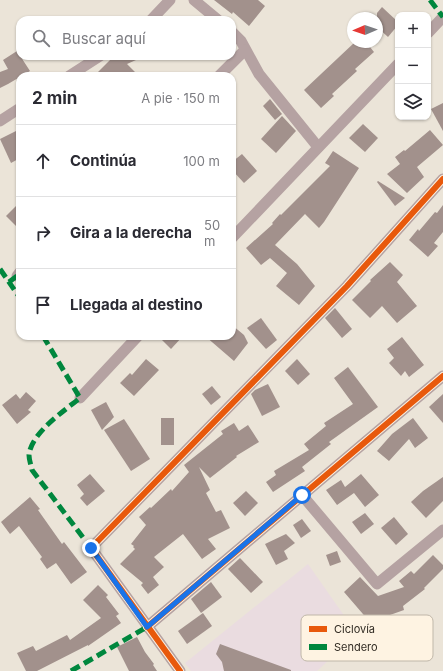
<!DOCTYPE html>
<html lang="es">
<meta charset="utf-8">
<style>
:root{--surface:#fff;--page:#f7f7f7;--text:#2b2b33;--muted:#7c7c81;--line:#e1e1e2}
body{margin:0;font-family:Inter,sans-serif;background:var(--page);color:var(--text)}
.controls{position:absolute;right:12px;top:12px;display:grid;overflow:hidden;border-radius:8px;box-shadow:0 1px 3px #0004}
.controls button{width:36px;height:36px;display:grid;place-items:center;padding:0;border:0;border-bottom:1px solid var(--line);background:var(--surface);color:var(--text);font:20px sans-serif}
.compass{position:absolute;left:347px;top:12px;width:36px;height:36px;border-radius:50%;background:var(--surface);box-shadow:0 1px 3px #0004;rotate:268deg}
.stop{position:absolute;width:12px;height:12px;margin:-9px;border:3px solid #1a73e8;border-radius:50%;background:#fff}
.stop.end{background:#1a73e8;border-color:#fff;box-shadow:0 1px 4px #0008}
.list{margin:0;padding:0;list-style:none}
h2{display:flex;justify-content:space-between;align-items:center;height:52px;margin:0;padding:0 16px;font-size:17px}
h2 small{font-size:13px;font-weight:400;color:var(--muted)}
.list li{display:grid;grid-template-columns:26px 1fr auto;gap:12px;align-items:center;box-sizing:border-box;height:72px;padding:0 16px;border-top:1px solid var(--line)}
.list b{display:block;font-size:15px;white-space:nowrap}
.list em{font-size:13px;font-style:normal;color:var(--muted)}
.icon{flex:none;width:22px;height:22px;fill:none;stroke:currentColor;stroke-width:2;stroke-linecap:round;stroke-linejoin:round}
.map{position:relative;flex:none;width:443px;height:671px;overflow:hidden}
.search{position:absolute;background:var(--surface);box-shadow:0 1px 3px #0004;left:16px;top:16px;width:220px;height:44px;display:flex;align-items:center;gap:10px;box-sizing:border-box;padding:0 14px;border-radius:12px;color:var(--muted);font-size:15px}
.panel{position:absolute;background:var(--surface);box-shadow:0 1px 3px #0004;left:16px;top:72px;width:220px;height:268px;border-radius:12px}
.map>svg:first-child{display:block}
</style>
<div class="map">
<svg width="443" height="671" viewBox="0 0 443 671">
<rect width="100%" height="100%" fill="#ebe4d8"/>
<!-- education -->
<path fill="#eadce0" d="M308 564 357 634 317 671H191L185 663Z"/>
<!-- building -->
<g fill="#a2918c">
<path d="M214 0H258L265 6 249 26 233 12 232 14Z"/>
<path d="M382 7 398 22V25L388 37 377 27V13Z"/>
<path d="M355 42H366L374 52 355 69 357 71 332 94 334 96 321 108 304 90Z"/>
<path d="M17 51 30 71 8 84 0 88V72L8 69 3 60Z"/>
<path d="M114 56H145L127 64 139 76H94Z"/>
<path d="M270 99 282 114 275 120 263 106Z"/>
<path d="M443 103V131L431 109Z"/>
<path d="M282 116 296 131 276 153 261 139Z"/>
<path d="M363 124 378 138 365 152 349 138Z"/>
<path d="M20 129V158L11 163 0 139Z"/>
<path d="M430 130 443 145 417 167 424 177 407 193 387 174 400 164 395 157 404 150 405 151Z"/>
<path d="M333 151 359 168 324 222 319 228 305 214 275 245 297 264 315 286 299 305 276 286 287 273 270 258 261 265 246 248 273 224 272 223 280 214 281 215 330 166 325 163Z"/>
<path d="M242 154 257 171 244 183 232 170V162Z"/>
<path d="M378 181 405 198 395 206 377 182Z"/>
<path d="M20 202V230L6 216Z"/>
<path d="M443 205V232L434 243 438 246 428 257 409 240 418 229 419 231 435 212 437 213Z"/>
<path d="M390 262 403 275 397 282 417 306 397 323 382 306 370 318 352 300 371 281 370 280Z"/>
<path d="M335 308 352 329 342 338 325 318Z"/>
<path d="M261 318 277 340 266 349 247 328Z"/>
<path d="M232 325 244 335 248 343 234 361 205 336H232Z"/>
<path d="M158 336H183L171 349Z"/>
<path d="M402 337 424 365 409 377 405 371 401 376 389 363 394 358 387 349Z"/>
<path d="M146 359 159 370 134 396 120 383 130 373 132 375Z"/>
<path d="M297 359 310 374 298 385 285 371Z"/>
<path d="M348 367 378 407 329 442 331 444 302 467 305 471 273 492 266 482 276 475 274 471 309 450 304 444 326 426 324 423 353 404 334 378Z"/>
<path d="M268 384 280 407 262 416 251 394 255 390Z"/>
<path d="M212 386 221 397 211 405 202 394Z"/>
<path d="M26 392 36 401 28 410 31 412 17 424 2 405 16 394 20 399Z"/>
<path d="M443 394V423L429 407Z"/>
<path d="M106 402 114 417 102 430 91 410Z"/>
<rect x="161" y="418" width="13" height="27"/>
<path d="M413 418 428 438 415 448 409 439 389 461 377 451 392 434Z"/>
<path d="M124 419 150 459 131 471 104 430Z"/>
<path d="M234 423 239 431 248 425 259 442 236 456 237 457 210 478 199 467 210 490 206 493 216 512 221 510 230 528 208 539 216 549 202 559 183 534 154 557 164 567 153 577 159 585 148 594 141 585 143 583 120 564 135 549 133 547 134 546 131 544 146 525 139 517 150 507 151 508 171 489 172 491 189 472 184 465 223 434 221 431Z"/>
<path d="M90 474 105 491 87 506 80 498 84 494 77 485Z"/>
<path d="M361 474 379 495 365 507 354 493 337 505 326 490 341 480 345 487Z"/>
<path d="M443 477V501L426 518 411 502 423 491Z"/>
<path d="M246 491 258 503 245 516 233 503Z"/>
<path d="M30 497 40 509 38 510 62 544 64 542 87 572 71 584 56 563 47 569 40 559 42 557 19 526 10 534 1 522Z"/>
<path d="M365 513 374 524 361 534 352 522Z"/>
<path d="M394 517 408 534 396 545 381 528Z"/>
<path d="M302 519 311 531 301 538 293 525Z"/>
<path d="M286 534 295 543 284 551 288 559 276 565 265 544Z"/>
<path d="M337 551 341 562 330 566 326 555Z"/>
<path d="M433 555 443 565V569L424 588 425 589 403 606 404 610 390 615 375 628 344 592 360 577 378 596 404 587 399 581 411 571 414 574Z"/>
<path d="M240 558 263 582 251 593 228 569Z"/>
<path d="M211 582 222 597 201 613 191 599Z"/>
<path d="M98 585 108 595 106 597 119 614 116 616 121 623 88 646V645L37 671H26L17 653 33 646 36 651 67 635 70 640 101 618 83 600Z"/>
<path d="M203 613 212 626 187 644 178 631Z"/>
<path d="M137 637 145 652 154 664 153 665 157 671H129L117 647Z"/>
<path d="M220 644 291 670V671H224L222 662 216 654Z"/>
</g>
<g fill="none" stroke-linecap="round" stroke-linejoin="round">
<!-- street -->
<g stroke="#b5a2a2" stroke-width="11">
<path d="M194 0 218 20"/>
<path d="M151 20 170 0"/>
<path d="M232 32 241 41 259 74 318 147"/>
<path d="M428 33 443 17"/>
<path d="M69 76 100 56"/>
<path d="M219 76 245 50"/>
<path d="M0 121 20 108"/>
<path d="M232 238 398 64"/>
<path d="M17 276 20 272"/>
<path d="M80 398 138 336"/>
<path d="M302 495 377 584 443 530"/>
<path d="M147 627 443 376"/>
<path d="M180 671 91 548 347 286 443 179"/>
</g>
<!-- quiet -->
<g stroke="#00873e" stroke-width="5" stroke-dasharray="10 5" stroke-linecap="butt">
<path d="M430 0 443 17"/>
<path d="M0 269 20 298"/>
<path d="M9 282 17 276"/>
<path d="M43 336 80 398C64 411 31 433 29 455 29 460 31 465 32 470L91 548"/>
<path d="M71 671 147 627"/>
</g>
<!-- cycleway casing -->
<g stroke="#fef3e2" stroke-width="8">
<g id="cycleway">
<path d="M147 627 443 376"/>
<path d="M180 671 91 548 347 286 443 179"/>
</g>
</g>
<!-- cycleway -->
<use href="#cycleway" stroke="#e8590c" stroke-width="6"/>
</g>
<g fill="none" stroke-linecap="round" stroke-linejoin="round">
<!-- route -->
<path stroke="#1a73e8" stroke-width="5" d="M91 548 147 627 302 495"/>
</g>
<!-- legend -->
<rect x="301" y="615" width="132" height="46" rx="6" fill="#fef3e2" stroke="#c0b7a9" stroke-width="1"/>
<rect x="309" y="626" width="18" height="6" fill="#e8590c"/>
<rect x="309" y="644" width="18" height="6" fill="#00873e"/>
<g font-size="11" fill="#312b23">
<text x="334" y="633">Ciclovía</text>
<text x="334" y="651">Sendero</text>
</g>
</svg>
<div class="controls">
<button>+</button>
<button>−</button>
<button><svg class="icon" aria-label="layers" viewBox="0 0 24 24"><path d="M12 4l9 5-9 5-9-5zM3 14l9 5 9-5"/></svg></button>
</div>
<svg class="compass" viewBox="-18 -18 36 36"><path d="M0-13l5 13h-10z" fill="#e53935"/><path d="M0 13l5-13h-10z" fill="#7c7c81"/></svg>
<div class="stop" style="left:302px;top:495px"></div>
<div class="stop end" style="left:91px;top:548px"></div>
<div class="search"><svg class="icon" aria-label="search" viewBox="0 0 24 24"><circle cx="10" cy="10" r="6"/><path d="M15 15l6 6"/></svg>Buscar aquí</div>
<section class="panel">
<h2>2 min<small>A pie · 150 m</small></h2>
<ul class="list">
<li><svg class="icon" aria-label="ahead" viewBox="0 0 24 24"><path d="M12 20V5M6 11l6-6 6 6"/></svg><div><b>Continúa</b></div><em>100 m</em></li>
<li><svg class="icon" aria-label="right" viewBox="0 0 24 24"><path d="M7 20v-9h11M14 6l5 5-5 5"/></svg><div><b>Gira a la derecha</b></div><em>50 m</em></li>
<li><svg class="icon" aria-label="arrive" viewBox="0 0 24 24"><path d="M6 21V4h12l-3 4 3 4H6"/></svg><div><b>Llegada al destino</b></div></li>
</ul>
</section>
</div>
